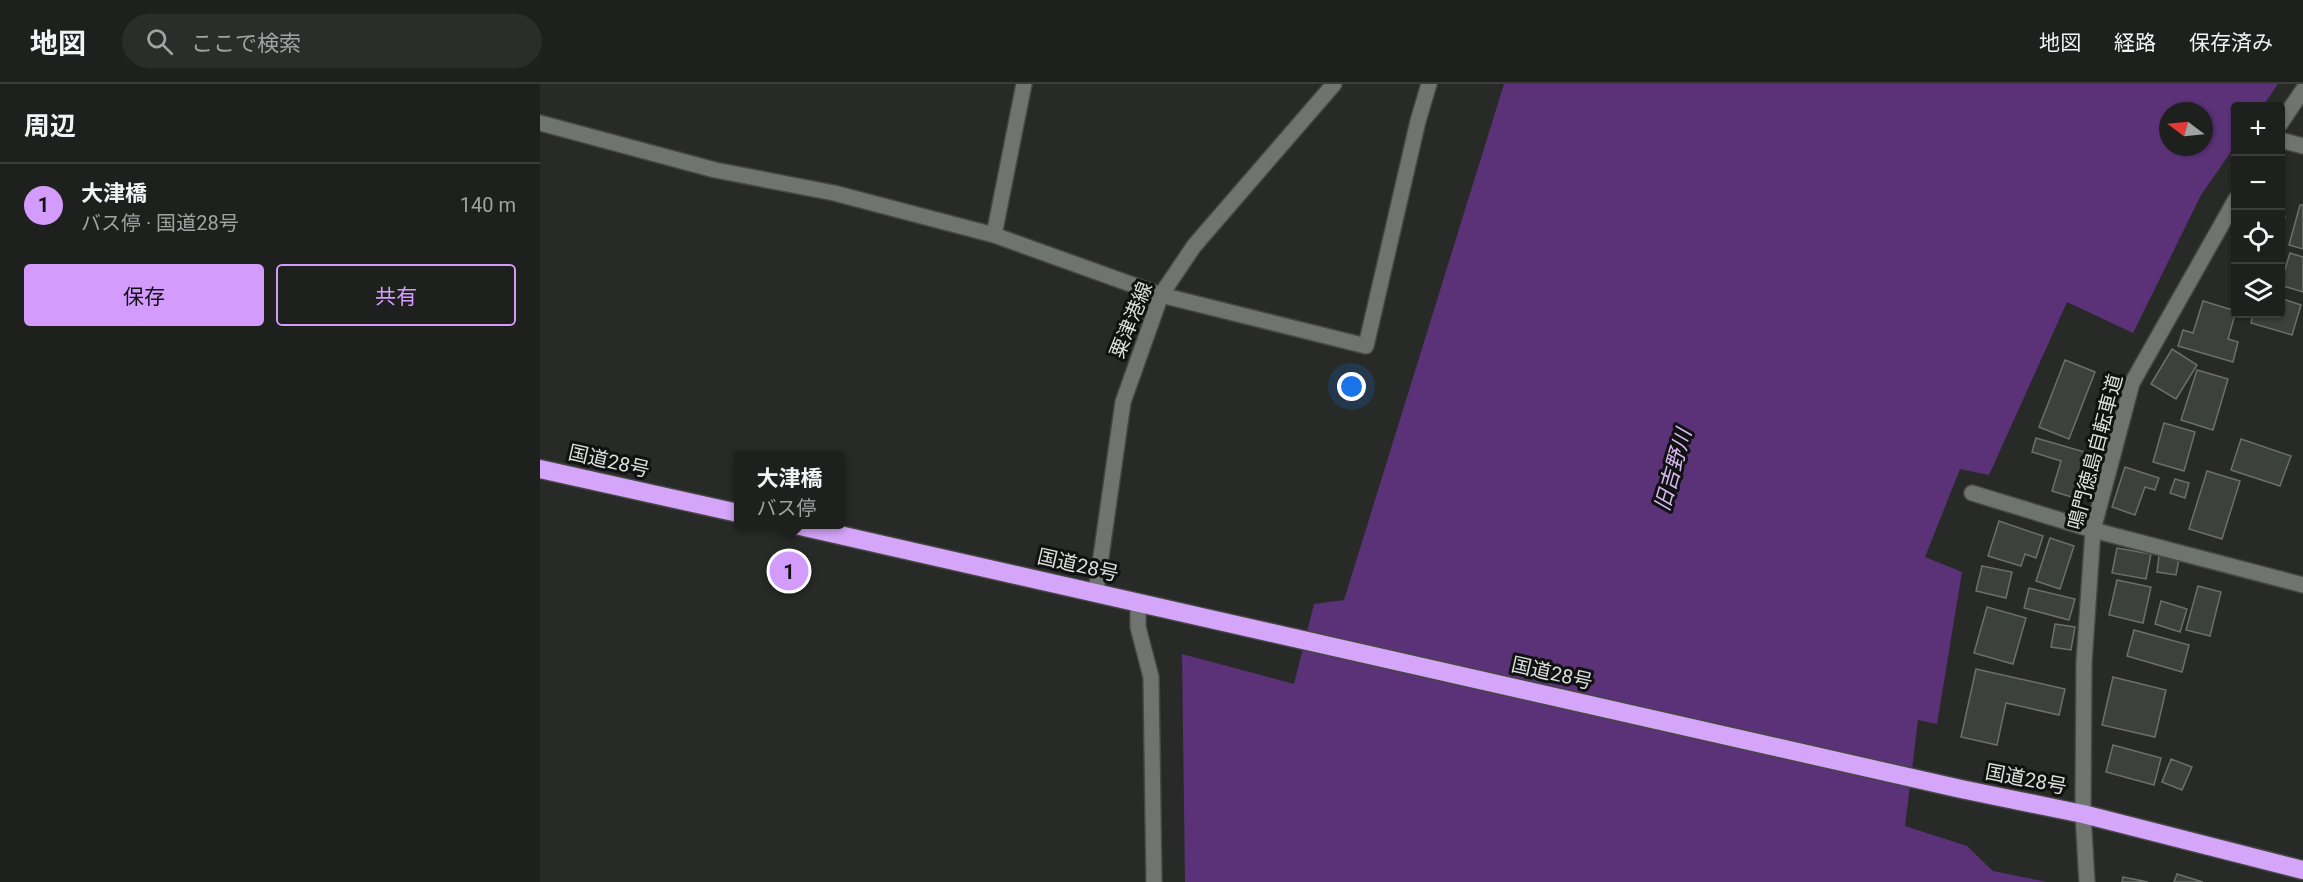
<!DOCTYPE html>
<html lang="ja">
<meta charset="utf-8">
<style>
:root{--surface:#1d201d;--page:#2a2d2a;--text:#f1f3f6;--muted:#a0a3a4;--line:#3b3e3b;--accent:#d39cfc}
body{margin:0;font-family:Roboto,"Noto Sans JP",sans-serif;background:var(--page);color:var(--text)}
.controls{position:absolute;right:18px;top:18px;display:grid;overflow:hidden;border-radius:6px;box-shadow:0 2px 4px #0004}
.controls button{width:54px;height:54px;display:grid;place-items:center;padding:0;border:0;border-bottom:2px solid var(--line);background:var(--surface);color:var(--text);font:30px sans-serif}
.compass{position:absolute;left:1619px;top:18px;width:54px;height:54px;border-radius:50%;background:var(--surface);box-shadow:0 2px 4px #0004;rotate:286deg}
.you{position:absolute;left:812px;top:303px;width:21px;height:21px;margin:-15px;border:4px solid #fff;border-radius:50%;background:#1a73e8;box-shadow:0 0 0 9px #1a73e833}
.badge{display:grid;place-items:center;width:39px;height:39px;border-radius:50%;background:var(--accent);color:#111;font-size:20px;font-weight:700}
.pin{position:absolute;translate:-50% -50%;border:3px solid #fff;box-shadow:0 2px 6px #0006}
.popup{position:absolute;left:194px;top:367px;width:111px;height:78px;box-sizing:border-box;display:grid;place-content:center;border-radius:6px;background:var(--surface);filter:drop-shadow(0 2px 4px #0005);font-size:20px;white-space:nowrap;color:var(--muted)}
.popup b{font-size:22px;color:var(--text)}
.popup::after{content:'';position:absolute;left:50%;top:100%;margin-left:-12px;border:12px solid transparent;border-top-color:var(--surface)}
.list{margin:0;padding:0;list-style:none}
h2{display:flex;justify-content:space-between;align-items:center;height:78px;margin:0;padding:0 24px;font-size:26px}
h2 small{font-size:20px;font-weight:400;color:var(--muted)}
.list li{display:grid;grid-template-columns:39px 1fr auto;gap:18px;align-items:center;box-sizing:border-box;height:84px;padding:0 24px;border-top:2px solid var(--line)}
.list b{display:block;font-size:22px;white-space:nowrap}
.list p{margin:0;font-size:20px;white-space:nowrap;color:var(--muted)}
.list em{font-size:20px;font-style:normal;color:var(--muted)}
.actions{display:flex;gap:12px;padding:18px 24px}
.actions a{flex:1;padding:14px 0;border:2px solid var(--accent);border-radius:6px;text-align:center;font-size:21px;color:var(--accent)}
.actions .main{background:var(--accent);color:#111}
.icon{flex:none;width:33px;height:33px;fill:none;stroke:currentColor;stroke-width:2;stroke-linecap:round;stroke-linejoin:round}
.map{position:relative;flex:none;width:1763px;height:798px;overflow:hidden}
header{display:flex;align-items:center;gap:36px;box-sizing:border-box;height:84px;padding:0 30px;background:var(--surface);border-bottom:2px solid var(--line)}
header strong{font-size:28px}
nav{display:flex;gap:33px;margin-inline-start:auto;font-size:21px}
.search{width:420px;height:54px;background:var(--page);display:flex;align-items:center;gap:15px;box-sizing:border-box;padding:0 21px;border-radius:33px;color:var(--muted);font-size:22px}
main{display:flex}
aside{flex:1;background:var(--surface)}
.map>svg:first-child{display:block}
</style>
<header>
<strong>地図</strong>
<div class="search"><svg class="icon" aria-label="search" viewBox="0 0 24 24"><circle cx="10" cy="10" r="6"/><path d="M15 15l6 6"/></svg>ここで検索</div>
<nav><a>地図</a><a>経路</a><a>保存済み</a></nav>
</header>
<main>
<aside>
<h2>周辺<small></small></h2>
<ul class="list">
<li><span class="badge">1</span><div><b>大津橋</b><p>バス停 · 国道28号</p></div><em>140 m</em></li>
</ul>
<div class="actions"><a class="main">保存</a><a>共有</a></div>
</aside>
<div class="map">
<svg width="1763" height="798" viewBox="0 0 1763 798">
<rect width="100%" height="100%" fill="#272a27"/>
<!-- water -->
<path fill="#5b3277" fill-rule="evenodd" d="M964 0H1738L1723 22H1696L1695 62 1661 111 1593 249 1527 218 1449 391 1420 385 1385 473 1422 488 1397 640 1378 636 1365 742 1427 762 1453 787 1507 798H645L642 570 754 600 774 520 804 516ZM1628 27H1664V63H1628Z"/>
<!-- building -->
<g fill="#3d413e" stroke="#6c6f6c" stroke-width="1.5">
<path d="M1760 121H1763V165L1749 161Z"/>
<path d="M1740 132 1745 133 1740 149Z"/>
<path d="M1750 169 1763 173V208L1740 201Z"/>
<path d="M1740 214 1761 221 1752 251 1711 239 1713 230H1740Z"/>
<path d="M1663 217 1696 227 1688 255 1698 258 1693 278 1638 262 1643 246 1653 249Z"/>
<path d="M1632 265 1657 281 1636 315 1611 300Z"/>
<path d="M1525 276 1555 288 1529 355 1499 343Z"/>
<path d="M1657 286 1688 295 1673 346 1641 336Z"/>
<path d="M1624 339 1655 348 1644 387 1613 378Z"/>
<path d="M1496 354 1548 369 1535 414 1512 407 1521 377 1492 368Z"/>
<path d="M1701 355 1751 372 1740 402 1691 386Z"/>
<path d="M1585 383 1619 394 1615 406 1605 403 1595 431 1572 423Z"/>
<path d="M1667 387 1700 397 1682 455 1649 445Z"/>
<path d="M1635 395 1649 399 1645 414 1630 409Z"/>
<path d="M1459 437 1503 452 1496 474 1485 470 1481 482 1448 472Z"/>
<path d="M1510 454 1534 462 1520 505 1496 497Z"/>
<path d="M1577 464 1611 470 1606 495 1572 489Z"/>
<path d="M1619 472 1639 475 1636 491 1617 488Z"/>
<path d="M1442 482 1472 488 1466 514 1436 507Z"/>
<path d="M1577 496 1611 503 1603 539 1569 531Z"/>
<path d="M1658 502 1681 508 1670 552 1646 546Z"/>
<path d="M1489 504 1535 515 1529 536 1484 524Z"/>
<path d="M1621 517 1647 525 1640 548 1615 540Z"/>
<path d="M1447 523 1486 534 1473 580 1434 569Z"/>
<path d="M1515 540 1535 543 1531 566 1511 563Z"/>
<path d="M1594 546 1649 561 1642 588 1587 572Z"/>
<path d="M1436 585 1525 605 1519 631 1466 619 1457 661 1421 653Z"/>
<path d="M1573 593 1626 606 1615 653 1562 641Z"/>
<path d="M1573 661 1621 674 1614 701 1566 688Z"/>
<path d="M1631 675 1652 683 1642 706 1622 698Z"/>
<path d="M1637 790 1663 798H1634Z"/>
<path d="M1583 793 1608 798H1582Z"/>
</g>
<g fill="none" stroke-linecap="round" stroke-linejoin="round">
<!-- lane casing -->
<g stroke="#454745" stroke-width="18">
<g id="lane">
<path d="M1740 56 1763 62"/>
<path d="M1432 409 1553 446"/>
</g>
</g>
<!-- street casing -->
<g stroke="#454745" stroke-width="18">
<g id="street">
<path d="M0 39 175 86 294 109 454 151 621 211 826 262 878 37 889 0"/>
<path d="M454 151 484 0"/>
<path d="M1553 446 1763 501"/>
<path d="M598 518V543L611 593 614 798"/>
<path d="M1543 730 1547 798"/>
</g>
</g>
<!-- secondary casing -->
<g stroke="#454745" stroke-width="18">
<g id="secondary">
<path d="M1740 40 1763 6"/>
<path d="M556 508 583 318 621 211 654 162 794 0"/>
<path d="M1543 730 1544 578 1553 446 1592 299 1696 115"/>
</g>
</g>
<!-- highway casing -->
<g stroke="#454745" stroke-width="21">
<g id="highway">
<path d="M0 385 198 429"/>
<path d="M251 440 1421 705 1543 730 1763 786"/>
</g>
</g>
<!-- lane -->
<use href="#lane" stroke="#707471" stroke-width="15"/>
<!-- street -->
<use href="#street" stroke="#707471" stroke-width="15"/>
<!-- secondary -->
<use href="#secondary" stroke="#707471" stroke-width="15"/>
<!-- highway -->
<use href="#highway" stroke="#d5a5fa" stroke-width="18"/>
</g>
<g text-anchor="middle" stroke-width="6" stroke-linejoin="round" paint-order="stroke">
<!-- street labels -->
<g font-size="20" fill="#dddfdd" stroke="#101211">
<text transform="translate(591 236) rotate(-68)" y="7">粟津港線</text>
<text transform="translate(1555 368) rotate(-75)" y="7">鳴門徳島自転車道</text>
<text transform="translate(69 377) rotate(13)" y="7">国道28号</text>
<text transform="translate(538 481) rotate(13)" y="7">国道28号</text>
<text transform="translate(1012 589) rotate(13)" y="7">国道28号</text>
<text transform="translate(1486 695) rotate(11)" y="7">国道28号</text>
</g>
<!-- water labels -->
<g font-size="21" font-style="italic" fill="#dab9f5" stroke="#101211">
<text transform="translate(1133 386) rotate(-74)" y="7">旧吉野川</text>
</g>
</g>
</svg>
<div class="controls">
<button>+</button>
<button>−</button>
<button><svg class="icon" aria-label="locate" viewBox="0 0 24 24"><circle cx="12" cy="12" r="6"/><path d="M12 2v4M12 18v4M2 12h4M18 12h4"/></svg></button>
<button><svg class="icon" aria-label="layers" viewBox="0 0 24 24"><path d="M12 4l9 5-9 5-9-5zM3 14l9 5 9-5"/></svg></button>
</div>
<svg class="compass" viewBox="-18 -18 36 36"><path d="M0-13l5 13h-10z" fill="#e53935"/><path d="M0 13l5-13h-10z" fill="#a0a3a4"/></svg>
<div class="you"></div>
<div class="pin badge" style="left:249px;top:487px">1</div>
<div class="popup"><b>大津橋</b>バス停</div>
</div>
</main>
